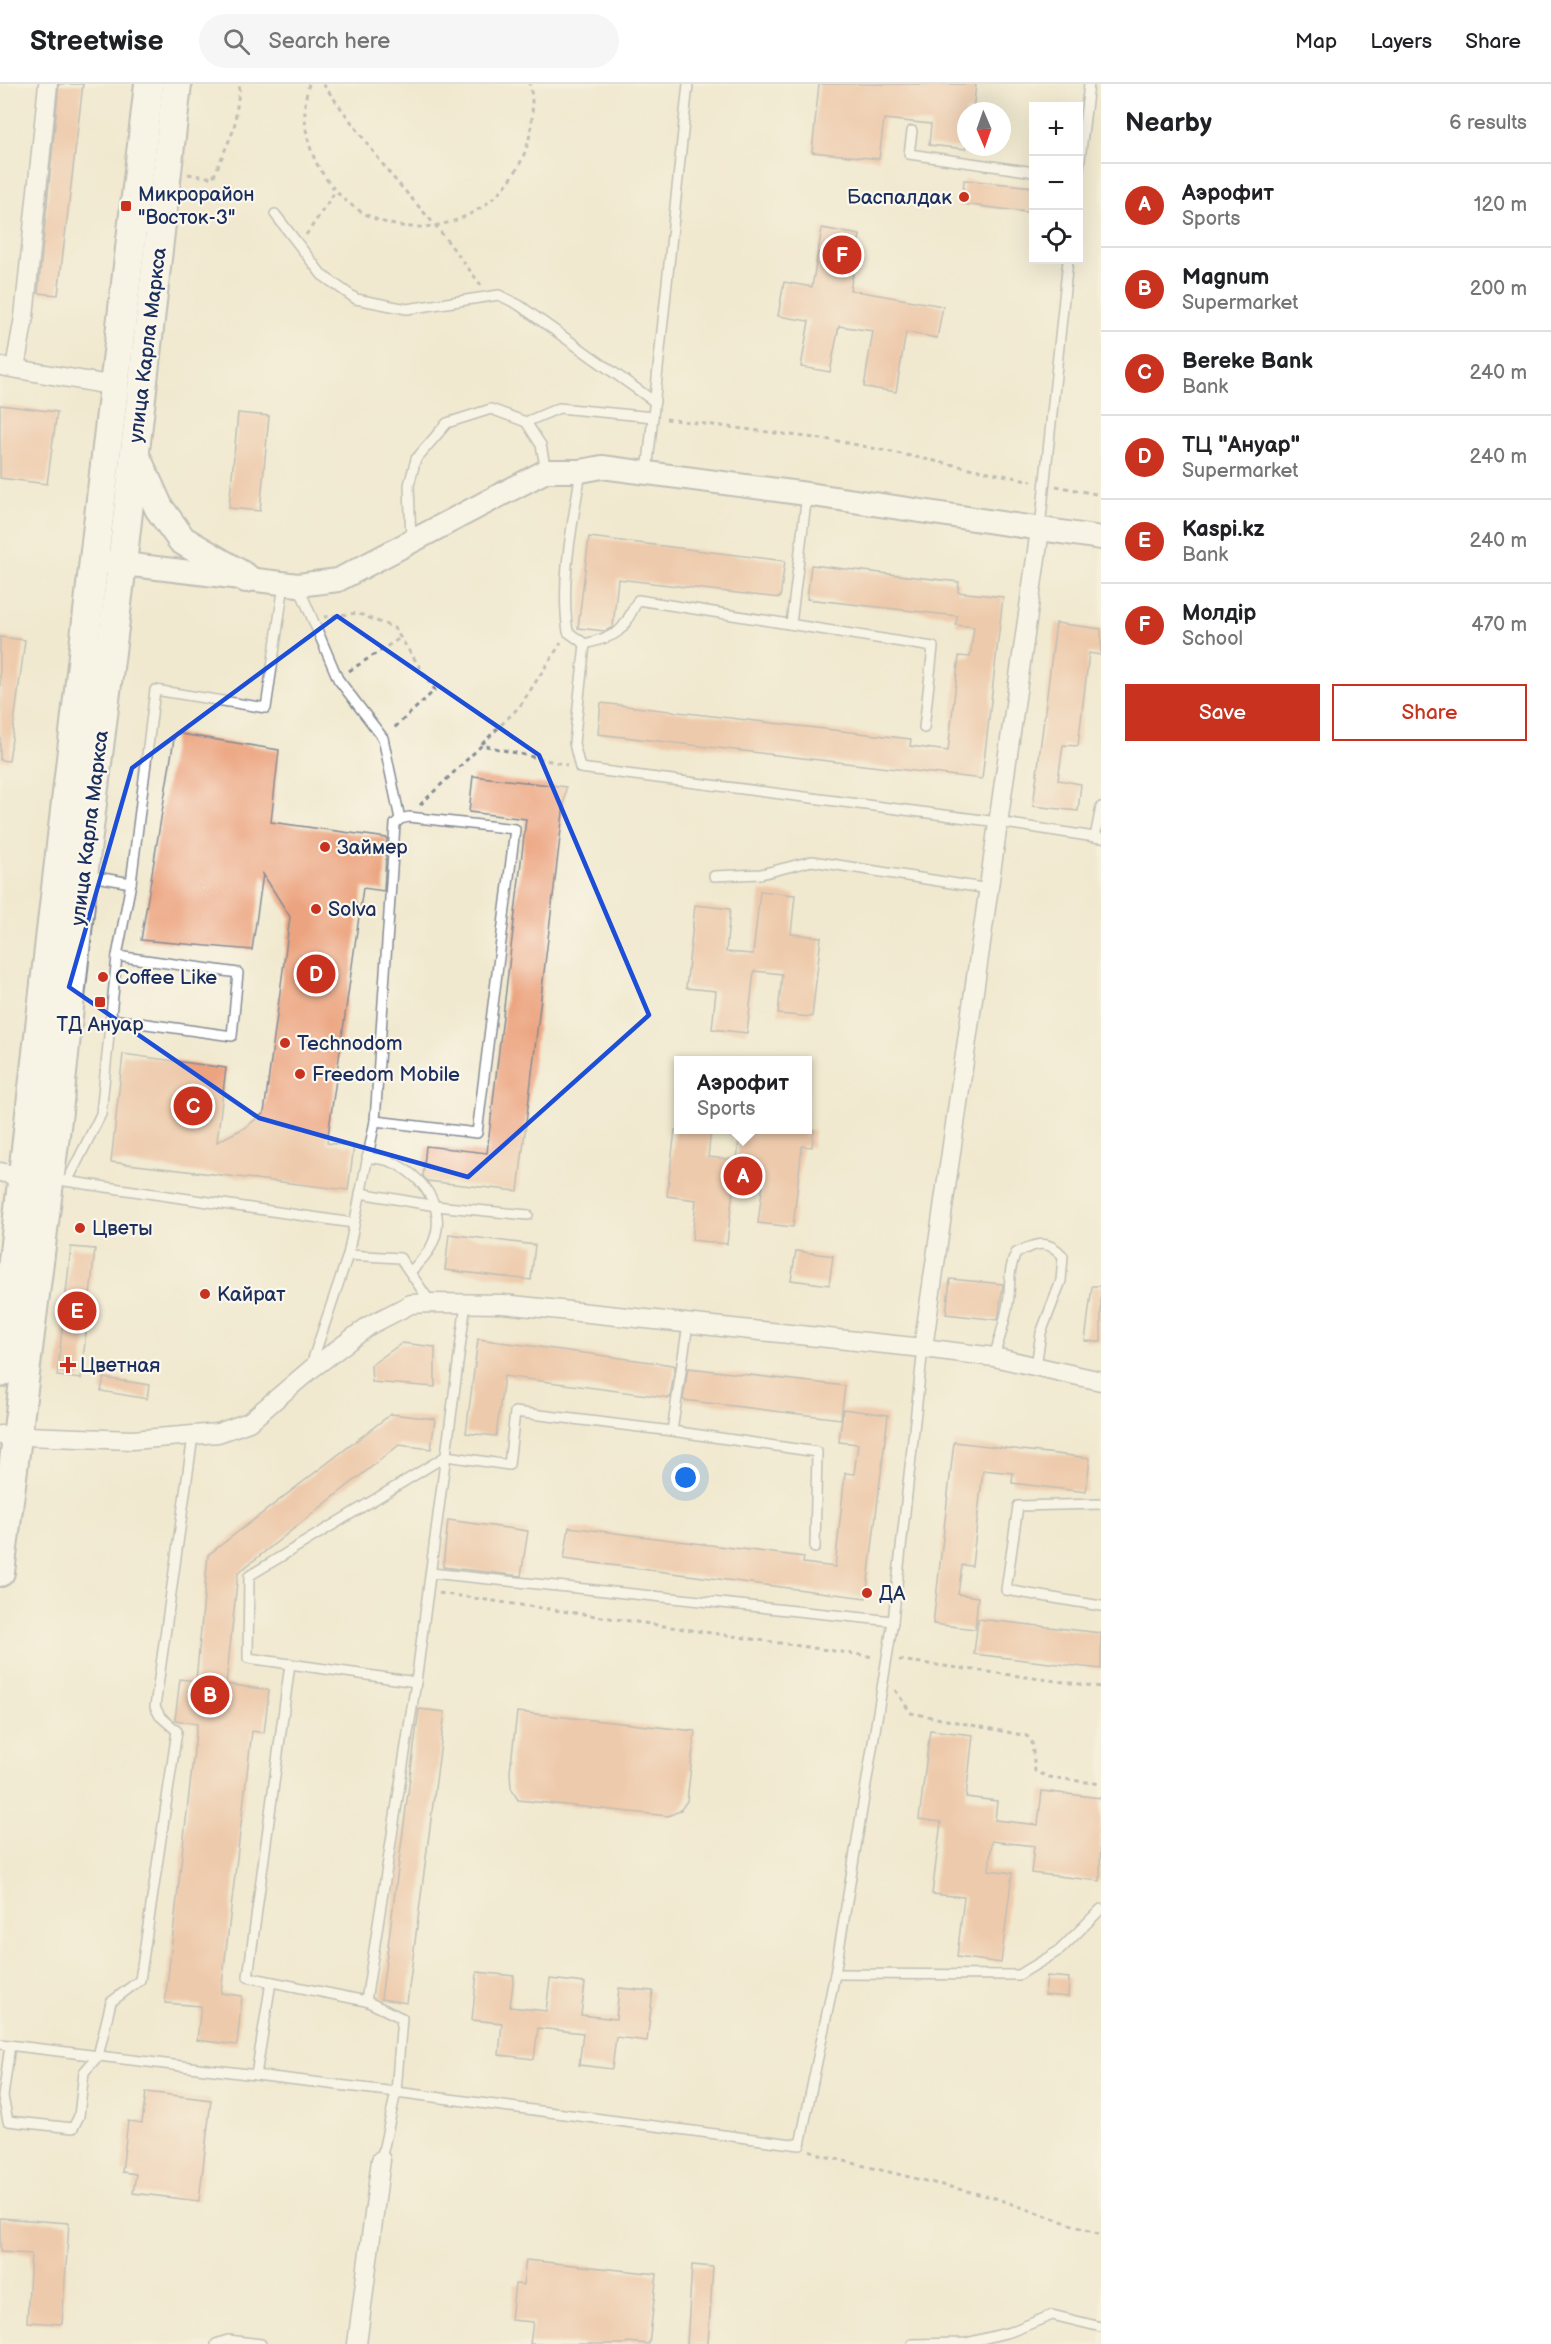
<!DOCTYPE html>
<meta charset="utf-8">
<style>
:root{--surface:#fff;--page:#f6f6f6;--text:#202124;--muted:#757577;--line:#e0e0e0;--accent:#c8321e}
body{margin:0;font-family:"Balsamiq Sans",sans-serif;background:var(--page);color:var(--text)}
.controls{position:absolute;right:18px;top:18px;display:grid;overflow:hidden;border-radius:0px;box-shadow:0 6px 24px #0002}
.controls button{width:54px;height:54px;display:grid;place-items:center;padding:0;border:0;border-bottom:2px solid var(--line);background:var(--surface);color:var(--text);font:30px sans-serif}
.compass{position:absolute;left:957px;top:18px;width:54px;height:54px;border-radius:50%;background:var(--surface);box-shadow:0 6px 24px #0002;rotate:178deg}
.you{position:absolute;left:686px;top:1394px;width:21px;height:21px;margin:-15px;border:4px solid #fff;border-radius:50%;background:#1a73e8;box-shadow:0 0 0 9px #1a73e833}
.badge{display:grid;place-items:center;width:39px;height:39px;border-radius:50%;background:var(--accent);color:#fff;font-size:20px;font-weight:700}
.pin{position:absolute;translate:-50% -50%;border:3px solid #fff;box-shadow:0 2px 6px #0006}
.popup{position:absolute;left:674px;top:972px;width:138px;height:78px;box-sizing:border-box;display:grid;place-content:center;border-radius:0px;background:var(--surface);filter:drop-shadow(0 2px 4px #0005);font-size:20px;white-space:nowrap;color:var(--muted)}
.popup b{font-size:22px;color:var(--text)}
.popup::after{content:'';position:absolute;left:50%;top:100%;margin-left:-12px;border:12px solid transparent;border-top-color:var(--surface)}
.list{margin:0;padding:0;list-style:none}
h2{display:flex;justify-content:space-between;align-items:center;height:78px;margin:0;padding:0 24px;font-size:26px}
h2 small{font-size:20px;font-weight:400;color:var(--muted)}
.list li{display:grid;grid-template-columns:39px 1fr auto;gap:18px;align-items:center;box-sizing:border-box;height:84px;padding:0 24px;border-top:2px solid var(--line)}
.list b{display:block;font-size:22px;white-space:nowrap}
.list p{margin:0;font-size:20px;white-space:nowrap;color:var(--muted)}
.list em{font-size:20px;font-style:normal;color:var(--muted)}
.actions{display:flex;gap:12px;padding:18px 24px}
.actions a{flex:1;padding:14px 0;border:2px solid var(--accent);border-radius:0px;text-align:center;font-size:21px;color:var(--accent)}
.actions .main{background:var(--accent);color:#fff}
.icon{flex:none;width:33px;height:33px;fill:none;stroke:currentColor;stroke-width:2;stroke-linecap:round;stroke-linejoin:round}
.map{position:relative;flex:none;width:1101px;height:2260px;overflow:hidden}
header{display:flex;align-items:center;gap:36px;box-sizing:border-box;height:84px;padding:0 30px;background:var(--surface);border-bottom:2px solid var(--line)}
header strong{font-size:28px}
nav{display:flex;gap:33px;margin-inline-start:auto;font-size:21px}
.search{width:420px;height:54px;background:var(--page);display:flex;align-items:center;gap:15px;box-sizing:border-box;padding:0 21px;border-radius:33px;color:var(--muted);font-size:22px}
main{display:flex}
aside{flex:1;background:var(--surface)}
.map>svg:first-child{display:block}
</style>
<header>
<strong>Streetwise</strong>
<div class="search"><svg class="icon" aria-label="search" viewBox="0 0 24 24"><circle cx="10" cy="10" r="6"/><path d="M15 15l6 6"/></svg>Search here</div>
<nav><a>Map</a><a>Layers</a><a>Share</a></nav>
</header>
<main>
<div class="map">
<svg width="1101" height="2260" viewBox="0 0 1101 2260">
<rect width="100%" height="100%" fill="#fbf7ec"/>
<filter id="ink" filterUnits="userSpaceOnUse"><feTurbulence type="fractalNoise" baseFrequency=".0167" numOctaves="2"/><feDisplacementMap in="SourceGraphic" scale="12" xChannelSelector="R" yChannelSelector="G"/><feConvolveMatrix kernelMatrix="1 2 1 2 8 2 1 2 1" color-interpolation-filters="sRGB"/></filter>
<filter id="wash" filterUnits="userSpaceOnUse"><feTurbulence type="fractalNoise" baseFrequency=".008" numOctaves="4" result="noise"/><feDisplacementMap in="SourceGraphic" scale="24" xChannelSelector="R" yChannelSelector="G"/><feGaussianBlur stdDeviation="1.35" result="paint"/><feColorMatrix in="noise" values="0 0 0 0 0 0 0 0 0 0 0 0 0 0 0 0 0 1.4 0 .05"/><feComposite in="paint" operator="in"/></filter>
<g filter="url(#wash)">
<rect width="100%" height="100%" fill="#f1e9cf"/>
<g id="blocks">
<!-- building -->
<g fill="#eca480">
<path d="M59 0H83L58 211 38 209Z"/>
<path d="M819 0H976L973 27H966V65L929 61 931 40 884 35 879 75 812 68Z"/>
<path d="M964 96 1034 103V129L962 120Z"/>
<path d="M822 144 860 151 850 206 943 222 937 254 906 248 896 308 864 303 873 247 839 242 830 288 801 283 809 237 778 232 784 198 812 203Z"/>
<path d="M0 321 57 328 47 400 0 394Z"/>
<path d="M238 329 269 332 260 427 229 424Z"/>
<path d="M589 453 785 477 780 514 618 495 613 543 605 547 578 544Z"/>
<path d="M811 481 959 498 958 508 1003 513 982 695 598 650 601 619 911 655 910 662 948 667 959 572 970 573 974 543 956 541 957 532 807 515Z"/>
<path d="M1056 539 1101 545V571L1089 569 1078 662 1063 661 1058 696 1081 700 1078 727 1033 722Z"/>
<path d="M0 553 25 556 9 677 0 676Z"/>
<path d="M175 649 279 666 271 738 387 754 384 807 363 804 327 1059 354 1062 348 1106 111 1078 123 970 226 984 217 1058 244 1044 264 1029 290 833 263 790 252 866 141 856Z"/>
<path d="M473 692 566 703 518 1107 427 1097 423 1092 426 1062 487 1069 526 735 469 728Z"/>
<path d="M760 807 795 811 791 850 821 853 812 933 778 930 782 890 754 887 747 949 712 945 716 907 686 904 695 821 730 825 726 868 753 870Z"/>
<path d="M675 1046H711L708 1073 737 1076 740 1046H814L812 1063 802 1062 793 1143 758 1139 763 1099 734 1096 727 1160 692 1156 696 1116 667 1112Z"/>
<path d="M449 1150 535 1161 531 1196 445 1186Z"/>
<path d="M71 1163 95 1165 81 1295 57 1292Z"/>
<path d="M796 1167 833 1172 829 1201 791 1196Z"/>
<path d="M950 1195 1003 1200 998 1236 946 1230Z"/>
<path d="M1092 1202H1101V1258L1085 1257Z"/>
<path d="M478 1255 673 1281 675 1282 670 1314 504 1292 496 1352 466 1349Z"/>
<path d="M402 1259 435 1263V1303L372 1298 371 1281Z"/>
<path d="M688 1284 845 1302 841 1335 683 1316Z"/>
<path d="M104 1294 149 1301 147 1315 101 1307Z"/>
<path d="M843 1325 888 1331 866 1514 564 1475 569 1443 804 1473 803 1479 835 1483 845 1389 854 1390 858 1360 839 1358Z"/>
<path d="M391 1330 435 1335 431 1365 399 1361 238 1489 226 1600 269 1606 264 1649 252 1647 221 1909 242 1912 237 1961 197 1956 201 1922 165 1919 197 1640 175 1636 180 1595 196 1597 208 1471Z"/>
<path d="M954 1358 1090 1374 1086 1408 1012 1399 1013 1389 983 1386 972 1482 962 1481 958 1510 978 1513 975 1545 933 1540Z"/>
<path d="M448 1436 528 1447 521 1492 443 1483Z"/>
<path d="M978 1535 1101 1549V1585L974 1570Z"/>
<path d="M419 1625 445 1628 407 1919 381 1915Z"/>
<path d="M517 1628 695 1647 687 1717 680 1727 668 1732 518 1716 511 1704 510 1688Z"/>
<path d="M930 1646 973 1651 966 1713 997 1717 995 1736 1038 1741 1042 1707 1101 1714 1100 1797 1031 1789 1034 1762 992 1757 989 1786 1012 1789 1001 1879 957 1873 964 1813 932 1810 941 1738 919 1735Z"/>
<path d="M477 1888 514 1892 510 1923 546 1927 550 1895 585 1899 581 1931 616 1935 619 1904 653 1907 647 1957 616 1953 612 1985 579 1981 583 1949 538 1944 534 1975 499 1971 502 1939 472 1936Z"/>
<path d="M1047 1892 1069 1894 1068 1913 1045 1911Z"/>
<path d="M146 2008 211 2016 199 2117 133 2109 136 2090 122 2088 128 2037 142 2039Z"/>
<path d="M0 2134 69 2139 62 2240 27 2238 31 2170 0 2168Z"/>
<path d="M526 2176 657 2190 649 2260 627 2258 626 2260H530L533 2238 511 2236 515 2200 523 2201Z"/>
<path d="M692 2181 713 2183 708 2260H687Z"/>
</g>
</g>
</g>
<g filter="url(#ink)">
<use href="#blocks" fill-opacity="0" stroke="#868c96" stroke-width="1.5"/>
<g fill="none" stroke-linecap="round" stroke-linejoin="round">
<!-- service casing -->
<g stroke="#868c96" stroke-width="12">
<g id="service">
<path d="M912 47 909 70 1034 88"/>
<path d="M1078 92 1089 0"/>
<path d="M275 130 322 191 356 215 407 225 499 211 519 221 655 318"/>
<path d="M526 338 559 324 653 333"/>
<path d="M581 387C573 439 560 495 568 548L585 560 574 659 580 684 998 738 1101 754"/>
<path d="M647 389 688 0"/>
<path d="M1040 444 1068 176"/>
<path d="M411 457 409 401 416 375 447 339 491 325 526 338 541 361 546 387"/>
<path d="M298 501 338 595 383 654 400 735 395 740 375 1037 348 1171 311 1281"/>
<path d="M791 540 807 410"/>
<path d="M585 560C623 549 619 551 638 516L933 563 924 644"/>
<path d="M1095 753 1101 723"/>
<path d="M714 792 761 790 812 777 989 805"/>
<path d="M131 799 155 606 266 624 284 500"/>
<path d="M111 935 232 952 238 889 117 872"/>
<path d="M375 1037 477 1049 515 745 409 733 400 735"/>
<path d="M367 1073C376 1075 387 1075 394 1079 426 1095 449 1128 431 1163 426 1172 417 1181 410 1188"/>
<path d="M68 1096 101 1030 117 872 131 799 85 791"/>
<path d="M65 1097 353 1139"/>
<path d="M360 1109 436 1122 528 1131"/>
<path d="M348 1171 400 1174 431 1219"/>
<path d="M994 1273C1000 1252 1007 1233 1009 1211 1010 1196 1009 1183 1016 1169 1035 1160 1047 1154 1063 1172L1061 1197 1041 1249 1036 1282"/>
<path d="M672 1347 817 1368 815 1464"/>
<path d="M1101 1420 1018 1422 1006 1506 1101 1522"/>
<path d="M431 1489 893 1537 923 1264"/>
<path d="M290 1580 248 1893 366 1917 416 1598 466 1219"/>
<path d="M416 1598 248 1574 249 1492 446 1372 509 1381 515 1328 672 1347 688 1240"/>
<path d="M835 1890 1019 1891 1060 1866 1101 1825"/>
<path d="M0 1960 396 2008 402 1934 366 1917"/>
<path d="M10 1961 3 2013 8 2037 73 2044 79 2032 84 1988 98 1972 111 1918 140 1896 177 1647 160 1632 155 1623 193 1352"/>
<path d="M256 1991 271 1898"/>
<path d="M381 2076 396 2008 800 2061 835 1890 893 1537"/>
<path d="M216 2260 228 2256 261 2260"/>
<path d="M912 2260 966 2259 1010 2248 1052 2231 1101 2243"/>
</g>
</g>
<!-- minor casing -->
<g stroke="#868c96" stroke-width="21">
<g id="minor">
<path d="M0 282 115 302"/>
<path d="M15 284 24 233 48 0"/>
<path d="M0 1088 22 1093"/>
<path d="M923 1264 1040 446"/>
<path d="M0 1351 132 1356 218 1349 249 1338 310 1286 370 1241 411 1220 431 1219 503 1220 923 1264 994 1273 1101 1297"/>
<path d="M357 2260 381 2076"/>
</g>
</g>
<!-- tertiary casing -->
<g stroke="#868c96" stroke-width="26">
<path id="tertiary" d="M107 478 298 501 338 496 546 387H581L602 383 807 410 1101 454"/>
</g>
<!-- primary casing -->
<g stroke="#868c96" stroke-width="32">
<g id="primary">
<path d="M135 371 159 424 182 456 246 494"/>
<path d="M0 1289 149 0"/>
<path d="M0 1488 58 1027 83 791 122 480 177 0"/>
</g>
</g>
<!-- path -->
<g stroke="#868c96" stroke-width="3" stroke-dasharray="4.5 4.5" stroke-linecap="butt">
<path d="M309 0C301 26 305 56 317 80 381 199 554 137 530 0"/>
<path d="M323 0 390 90 436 142 481 201"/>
<path d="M188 90 213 94 234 45 240 0"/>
<path d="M306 151 335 108"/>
<path d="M666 335 838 357 1032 397"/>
<path d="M1056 402 1101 411"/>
<path d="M324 533 357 529 394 544 435 606 392 646"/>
<path d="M349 587 400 554"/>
<path d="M482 660 520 622 561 559"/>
<path d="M420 721 482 661 567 681"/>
<path d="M439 1509 875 1573"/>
<path d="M899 1576 1101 1603"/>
<path d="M895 1606 911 1629 1027 1652 1032 1658 1035 1687 1049 1693 1101 1700"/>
<path d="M810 2066 820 2071 995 2114 1101 2151"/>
</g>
<!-- service -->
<use href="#service" stroke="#fff" stroke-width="9"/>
<!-- minor -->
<use href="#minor" stroke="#fff" stroke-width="18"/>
<!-- tertiary -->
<use href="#tertiary" stroke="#fff" stroke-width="22"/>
<!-- primary -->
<use href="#primary" stroke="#fff" stroke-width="28"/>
</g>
</g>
<!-- marked area -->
<path d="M0 0H1101V2260H0ZM337 532 539 671 649 931 468 1093 259 1034 69 903 132 684Z" fill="#f1e9cf" fill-opacity=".55" fill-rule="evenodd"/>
<path fill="none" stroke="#1d4ed8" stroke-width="4.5" stroke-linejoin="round" d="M337 532 539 671 649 931 468 1093 259 1034 69 903 132 684Z"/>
<!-- markers -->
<g fill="#c8321e" stroke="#fbf7ec" stroke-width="2">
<circle cx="964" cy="113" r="6"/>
<rect x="120" y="116" width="12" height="12" rx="3"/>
<circle cx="325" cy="763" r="6"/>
<circle cx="316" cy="825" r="6"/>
<circle cx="103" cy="893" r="6"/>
<rect x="94" y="912" width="12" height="12" rx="3"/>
<circle cx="285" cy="959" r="6"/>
<circle cx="300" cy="990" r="6"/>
<circle cx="80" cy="1144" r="6"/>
<circle cx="205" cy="1210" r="6"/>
<path d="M65 1272h6v6h6v6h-6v6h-6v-6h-6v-6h6z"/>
<circle cx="867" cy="1509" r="6"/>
</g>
<g text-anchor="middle" stroke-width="4.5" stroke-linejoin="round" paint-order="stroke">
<!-- poi labels -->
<g font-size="20" fill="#1b2f5e" stroke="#fbf7ec" text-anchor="start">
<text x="138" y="117">Микрорайон<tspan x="138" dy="23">"Восток-3"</tspan></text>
<text x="952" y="120" text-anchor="end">Баспалдак</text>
<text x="337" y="770">Займер</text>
<text x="328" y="832">Solva</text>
<text x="115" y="900">Coffee Like</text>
<text x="100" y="947" text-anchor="middle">ТД Ануар</text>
<text x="297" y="966">Technodom</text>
<text x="312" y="997">Freedom Mobile</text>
<text x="92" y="1151">Цветы</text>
<text x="217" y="1217">Кайрат</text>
<text x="80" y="1288">Цветная</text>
<text x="879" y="1516">ДА</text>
</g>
<!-- street labels -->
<g font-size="20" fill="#1b2f5e" stroke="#fbf7ec">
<text transform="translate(147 261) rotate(-83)" y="7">улица Карла Маркса</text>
<text transform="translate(89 744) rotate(-83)" y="7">улица Карла Маркса</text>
</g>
</g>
</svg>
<div class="controls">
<button>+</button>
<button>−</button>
<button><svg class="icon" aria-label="locate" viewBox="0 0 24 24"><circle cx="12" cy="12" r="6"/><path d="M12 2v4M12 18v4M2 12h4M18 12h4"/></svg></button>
</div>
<svg class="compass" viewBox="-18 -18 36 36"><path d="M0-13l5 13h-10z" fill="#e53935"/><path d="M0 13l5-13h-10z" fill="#757577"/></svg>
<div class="you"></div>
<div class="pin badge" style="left:743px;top:1092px">A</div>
<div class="popup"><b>Аэрофит</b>Sports</div>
<div class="pin badge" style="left:210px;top:1611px">B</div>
<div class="pin badge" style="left:193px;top:1022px">C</div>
<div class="pin badge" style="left:316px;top:890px">D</div>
<div class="pin badge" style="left:77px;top:1227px">E</div>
<div class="pin badge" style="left:842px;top:171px">F</div>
</div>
<aside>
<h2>Nearby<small>6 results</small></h2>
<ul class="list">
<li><span class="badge">A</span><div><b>Аэрофит</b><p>Sports</p></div><em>120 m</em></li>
<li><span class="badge">B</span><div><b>Magnum</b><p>Supermarket</p></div><em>200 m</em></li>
<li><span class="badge">C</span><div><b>Bereke Bank</b><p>Bank</p></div><em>240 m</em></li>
<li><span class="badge">D</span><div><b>ТЦ &quot;Ануар&quot;</b><p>Supermarket</p></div><em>240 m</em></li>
<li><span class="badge">E</span><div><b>Kaspi.kz</b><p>Bank</p></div><em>240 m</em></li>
<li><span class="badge">F</span><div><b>Молдiр</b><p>School</p></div><em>470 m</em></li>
</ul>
<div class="actions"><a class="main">Save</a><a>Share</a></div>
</aside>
</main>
